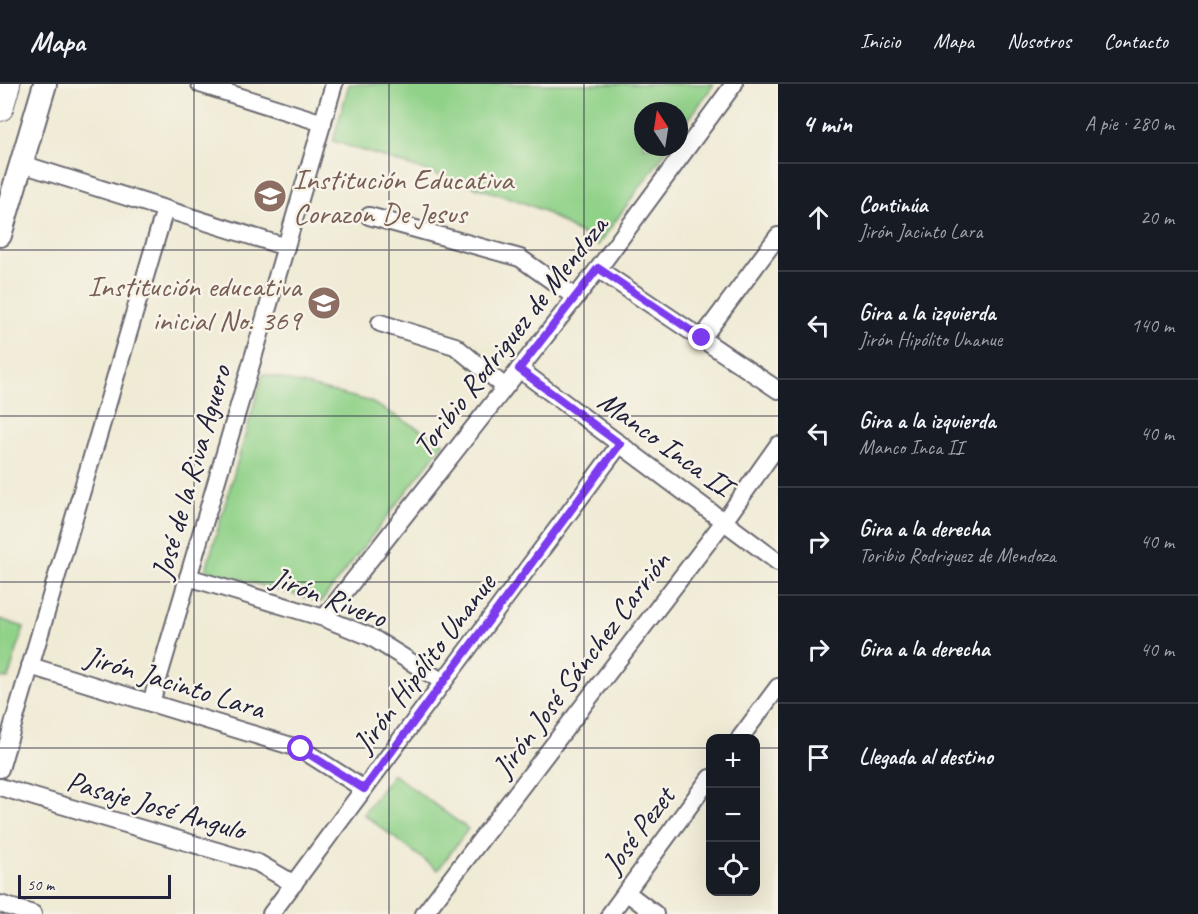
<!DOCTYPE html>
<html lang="es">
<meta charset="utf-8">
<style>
:root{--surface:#171b24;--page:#20242c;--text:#f1f3f6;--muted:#9ea1a6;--line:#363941}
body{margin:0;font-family:Caveat,sans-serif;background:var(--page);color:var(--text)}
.controls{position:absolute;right:18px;bottom:18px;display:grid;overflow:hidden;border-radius:12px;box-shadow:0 6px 24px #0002}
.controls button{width:54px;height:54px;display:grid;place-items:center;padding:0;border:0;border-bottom:2px solid var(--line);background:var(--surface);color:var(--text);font:30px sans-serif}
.compass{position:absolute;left:634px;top:18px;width:54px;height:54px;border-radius:50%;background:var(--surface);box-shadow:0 6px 24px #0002;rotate:348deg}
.scale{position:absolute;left:18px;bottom:15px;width:153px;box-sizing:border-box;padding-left:6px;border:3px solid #22223b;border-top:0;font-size:16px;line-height:21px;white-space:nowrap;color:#22223b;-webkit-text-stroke:4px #f7f3e8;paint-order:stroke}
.stop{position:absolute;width:18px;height:18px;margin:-14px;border:4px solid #7c3aed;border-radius:50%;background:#fff}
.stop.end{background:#7c3aed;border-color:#fff;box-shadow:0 2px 6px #0008}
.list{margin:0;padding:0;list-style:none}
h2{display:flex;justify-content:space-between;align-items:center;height:78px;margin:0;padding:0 24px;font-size:26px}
h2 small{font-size:20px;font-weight:400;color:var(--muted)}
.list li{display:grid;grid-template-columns:39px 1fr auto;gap:18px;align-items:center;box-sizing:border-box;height:108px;padding:0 24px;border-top:2px solid var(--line)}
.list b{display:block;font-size:22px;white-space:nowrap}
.list p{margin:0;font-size:20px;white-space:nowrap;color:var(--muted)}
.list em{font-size:20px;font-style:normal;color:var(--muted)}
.icon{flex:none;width:33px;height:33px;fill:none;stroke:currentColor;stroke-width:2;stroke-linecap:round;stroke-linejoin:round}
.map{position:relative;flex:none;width:778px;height:830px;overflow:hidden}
header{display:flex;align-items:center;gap:36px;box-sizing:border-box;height:84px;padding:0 30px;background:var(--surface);border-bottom:2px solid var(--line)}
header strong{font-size:28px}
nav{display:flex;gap:33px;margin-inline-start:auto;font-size:21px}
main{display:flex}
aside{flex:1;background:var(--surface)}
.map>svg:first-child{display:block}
</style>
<header>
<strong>Mapa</strong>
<nav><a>Inicio</a><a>Mapa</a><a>Nosotros</a><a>Contacto</a></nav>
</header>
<main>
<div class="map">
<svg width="778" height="830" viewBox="0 0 778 830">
<rect width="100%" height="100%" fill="#f7f3e8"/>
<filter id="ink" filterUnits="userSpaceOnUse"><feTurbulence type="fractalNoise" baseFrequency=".0167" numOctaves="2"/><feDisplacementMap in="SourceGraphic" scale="12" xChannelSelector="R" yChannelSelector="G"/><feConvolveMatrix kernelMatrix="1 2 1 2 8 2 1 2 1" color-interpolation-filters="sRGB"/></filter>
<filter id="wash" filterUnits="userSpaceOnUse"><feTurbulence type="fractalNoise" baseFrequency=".008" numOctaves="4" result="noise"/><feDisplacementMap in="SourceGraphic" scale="24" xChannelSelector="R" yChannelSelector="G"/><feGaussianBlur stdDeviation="1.35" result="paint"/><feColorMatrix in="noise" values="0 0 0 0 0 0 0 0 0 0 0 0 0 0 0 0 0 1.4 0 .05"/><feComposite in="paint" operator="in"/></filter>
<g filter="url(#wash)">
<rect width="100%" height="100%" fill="#f0ebd5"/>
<!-- green -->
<g fill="#91d289" stroke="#5a7a62" stroke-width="1.5">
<path d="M349 0H714L679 49V27H643V63H669L598 161 542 126 519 117 333 57Z"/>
<path d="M263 290 369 317 444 359 321 518 206 486Z"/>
<path d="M0 535 24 543 8 595 0 593Z"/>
<path d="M393 690 468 745 438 786 363 730Z"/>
</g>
</g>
<g filter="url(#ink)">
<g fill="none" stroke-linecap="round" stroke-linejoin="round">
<!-- street casing -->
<g stroke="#6a6871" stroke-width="20">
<g id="street">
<path d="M200 0 323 39"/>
<path d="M22 80 286 163"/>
<path d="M369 132 520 174 575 213"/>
<path d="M598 185 778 306"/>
<path d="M380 239 455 262 505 303"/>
<path d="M702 254 778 152"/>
<path d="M519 285 778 478"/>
<path d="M188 493 324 534 371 553 443 598"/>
<path d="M324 534 598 185 734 0"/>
<path d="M30 582 301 665 364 705"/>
<path d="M151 619 334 0"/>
<path d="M740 654 778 603"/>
<path d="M0 685 165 125"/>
<path d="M0 703 258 779 294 800"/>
<path d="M626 808 655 830"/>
<path d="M0 820 33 830"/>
<path d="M271 830 620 360"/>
<path d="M424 830 725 436 778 361"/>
<path d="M610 830 710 694"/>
</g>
</g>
<!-- secondary casing -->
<g stroke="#6a6871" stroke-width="26">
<path id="secondary" d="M0 151 45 0"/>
</g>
<!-- primary casing -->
<g stroke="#6a6871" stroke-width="28">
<path id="primary" d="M0 24 7 0"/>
</g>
<!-- street -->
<use href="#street" stroke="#fff" stroke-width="16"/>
<!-- secondary -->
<use href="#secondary" stroke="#fff" stroke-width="22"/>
<!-- primary -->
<use href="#primary" stroke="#fff" stroke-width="26"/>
</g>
</g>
<g fill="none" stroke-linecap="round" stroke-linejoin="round" filter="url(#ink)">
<!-- route -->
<path stroke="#7c3aed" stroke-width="8" d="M301 665 364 705 620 360 519 285 598 184 702 254"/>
</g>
<!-- grid -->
<path fill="none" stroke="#22223b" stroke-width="1.5" stroke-opacity="0.55" d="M194 0V830M389 0V830M584 0V830M0 166H778M0 332H778M0 498H778M0 664H710M756 664H778"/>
<!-- icons -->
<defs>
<g id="school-disc" transform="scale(1.725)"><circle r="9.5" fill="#8d6e63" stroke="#f7f3e8"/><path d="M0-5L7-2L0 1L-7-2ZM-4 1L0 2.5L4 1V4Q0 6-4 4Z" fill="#fff"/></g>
</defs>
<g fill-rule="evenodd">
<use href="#school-disc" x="270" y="112"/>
<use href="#school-disc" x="324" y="219"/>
</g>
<g text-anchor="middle" stroke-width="5" stroke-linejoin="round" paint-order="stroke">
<!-- education labels -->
<g font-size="30" fill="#785e54" stroke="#f7f3e8" text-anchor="start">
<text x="293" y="105">Institución Educativa<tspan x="293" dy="34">Corazon De Jesus</tspan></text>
<text x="301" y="212" text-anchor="end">Institución educativa<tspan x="301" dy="34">inicial No. 369</tspan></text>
</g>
<!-- street labels -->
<g font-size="30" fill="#22223b" stroke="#f7f3e8">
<text transform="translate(510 252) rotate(-52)" y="10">Toribio Rodriguez de Mendoza</text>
<text transform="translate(665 359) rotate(36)" y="10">Manco Inca II</text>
<text transform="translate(191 388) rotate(-74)" y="10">José de la Riva Aguero</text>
<text transform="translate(329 513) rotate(21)" y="10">Jirón Rivero</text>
<text transform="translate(424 579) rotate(-53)" y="10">Jirón Hipólito Unanue</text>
<text transform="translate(581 580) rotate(-53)" y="10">Jirón José Sánchez Carrión</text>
<text transform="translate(175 598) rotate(17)" y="10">Jirón Jacinto Lara</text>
<text transform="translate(156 721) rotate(16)" y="10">Pasaje José Angulo</text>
<text transform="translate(638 746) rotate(-53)" y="10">José Pezet</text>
</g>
</g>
</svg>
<div class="controls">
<button>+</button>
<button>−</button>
<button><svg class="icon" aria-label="locate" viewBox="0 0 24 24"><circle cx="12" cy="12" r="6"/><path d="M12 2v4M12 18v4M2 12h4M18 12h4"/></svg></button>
</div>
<svg class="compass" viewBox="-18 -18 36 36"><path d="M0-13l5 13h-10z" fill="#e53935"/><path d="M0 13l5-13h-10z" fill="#9ea1a6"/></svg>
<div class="scale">50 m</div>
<div class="stop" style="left:301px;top:665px"></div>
<div class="stop end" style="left:702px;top:254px"></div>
</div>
<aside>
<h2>4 min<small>A pie · 280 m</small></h2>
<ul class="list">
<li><svg class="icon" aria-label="ahead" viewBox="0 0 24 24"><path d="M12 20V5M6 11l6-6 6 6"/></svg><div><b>Continúa</b><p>Jirón Jacinto Lara</p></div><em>20 m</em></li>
<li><svg class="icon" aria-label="left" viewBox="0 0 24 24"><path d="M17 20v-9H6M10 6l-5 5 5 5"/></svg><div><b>Gira a la izquierda</b><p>Jirón Hipólito Unanue</p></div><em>140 m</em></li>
<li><svg class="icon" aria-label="left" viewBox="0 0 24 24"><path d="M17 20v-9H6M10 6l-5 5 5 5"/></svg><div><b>Gira a la izquierda</b><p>Manco Inca II</p></div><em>40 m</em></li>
<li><svg class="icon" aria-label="right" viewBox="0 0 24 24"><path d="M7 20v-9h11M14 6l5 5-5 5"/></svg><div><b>Gira a la derecha</b><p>Toribio Rodriguez de Mendoza</p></div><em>40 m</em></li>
<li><svg class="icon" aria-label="right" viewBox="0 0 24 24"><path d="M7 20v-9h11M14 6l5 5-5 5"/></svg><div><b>Gira a la derecha</b></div><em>40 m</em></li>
<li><svg class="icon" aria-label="arrive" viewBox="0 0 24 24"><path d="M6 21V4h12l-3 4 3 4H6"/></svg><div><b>Llegada al destino</b></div></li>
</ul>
</aside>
</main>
